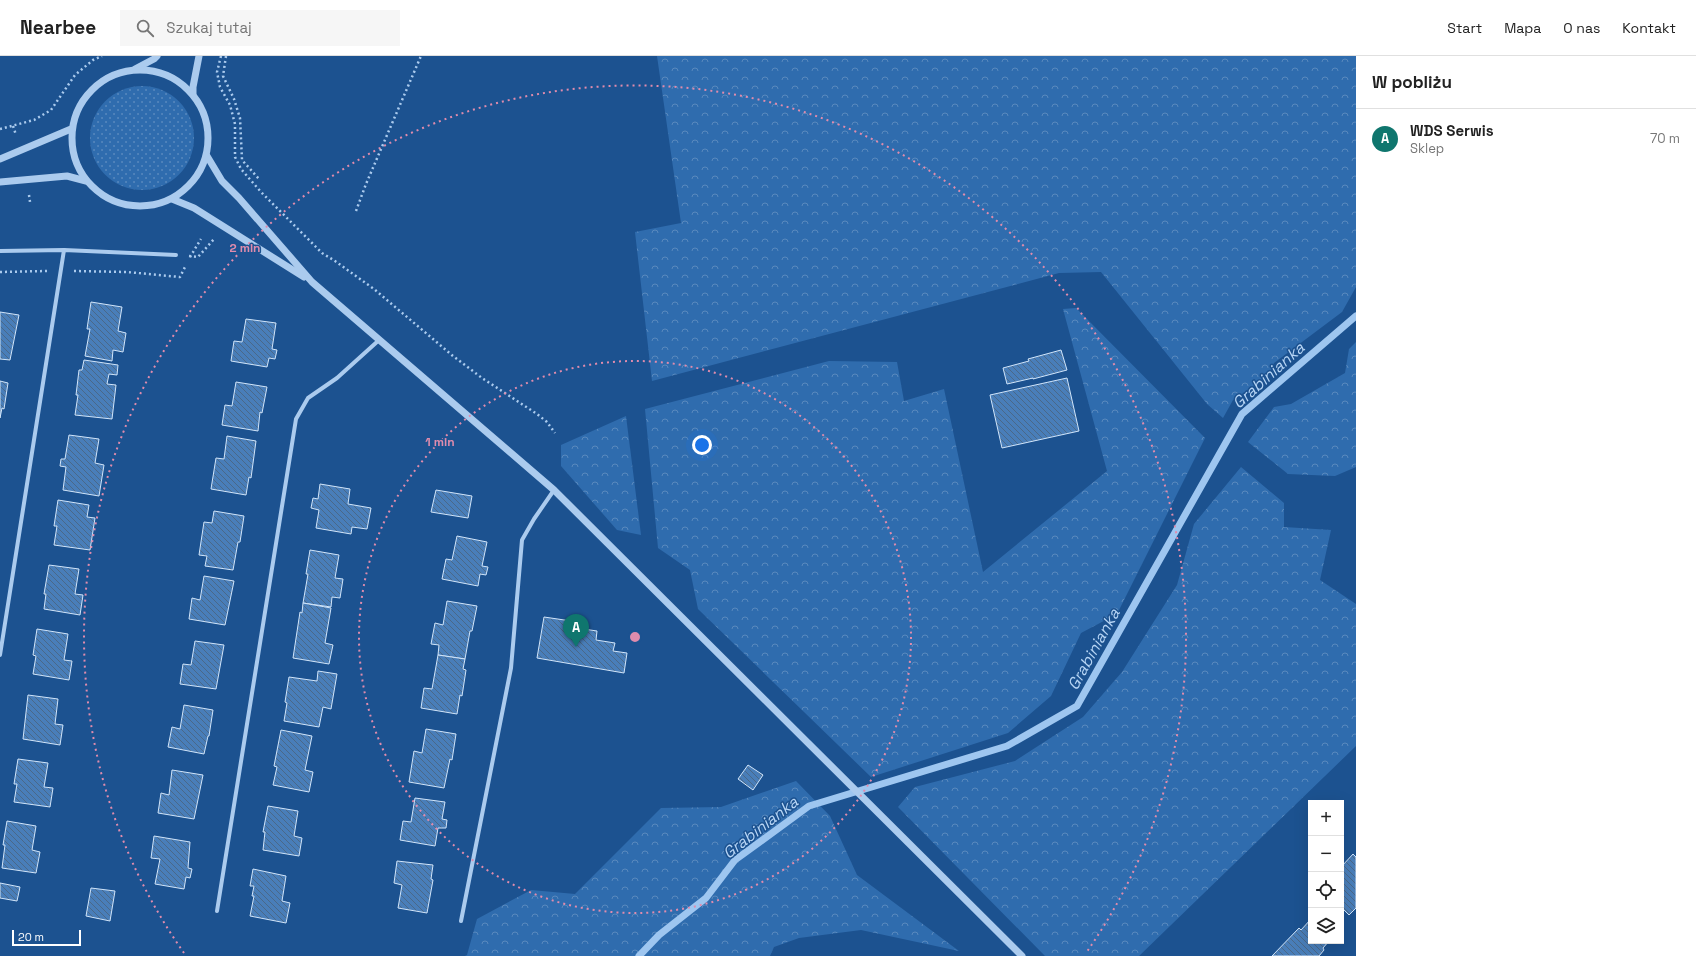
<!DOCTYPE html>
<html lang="pl">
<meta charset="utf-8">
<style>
:root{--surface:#fff;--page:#f6f6f6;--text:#222;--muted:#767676;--line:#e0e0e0;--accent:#0f766e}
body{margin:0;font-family:"Space Grotesk",sans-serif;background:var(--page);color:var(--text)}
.controls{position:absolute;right:12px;bottom:12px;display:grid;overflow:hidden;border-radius:0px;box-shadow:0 4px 16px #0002}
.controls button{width:36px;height:36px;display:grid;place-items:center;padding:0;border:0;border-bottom:1px solid var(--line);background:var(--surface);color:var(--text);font:20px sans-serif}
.scale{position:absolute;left:12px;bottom:10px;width:69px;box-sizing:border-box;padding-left:4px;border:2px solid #fff;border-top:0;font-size:11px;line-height:14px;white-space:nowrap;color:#fff;-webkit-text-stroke:3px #1c5290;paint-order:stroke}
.you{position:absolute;left:702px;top:389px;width:14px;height:14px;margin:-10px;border:3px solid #fff;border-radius:50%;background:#1a73e8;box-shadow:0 0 0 6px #1a73e833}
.badge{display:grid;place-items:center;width:26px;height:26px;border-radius:50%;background:var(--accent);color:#fff;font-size:13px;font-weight:700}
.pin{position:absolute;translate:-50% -33px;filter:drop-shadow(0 1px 2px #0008)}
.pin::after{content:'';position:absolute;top:21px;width:14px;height:12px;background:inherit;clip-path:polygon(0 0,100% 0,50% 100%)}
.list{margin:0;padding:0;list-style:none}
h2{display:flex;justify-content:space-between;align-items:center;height:52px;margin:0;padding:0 16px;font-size:17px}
h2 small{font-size:13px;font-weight:400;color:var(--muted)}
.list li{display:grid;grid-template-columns:26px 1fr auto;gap:12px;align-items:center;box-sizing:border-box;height:60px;padding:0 16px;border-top:1px solid var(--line)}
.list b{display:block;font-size:15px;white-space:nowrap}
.list p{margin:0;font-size:13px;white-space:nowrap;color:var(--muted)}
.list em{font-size:13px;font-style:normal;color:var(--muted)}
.icon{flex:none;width:22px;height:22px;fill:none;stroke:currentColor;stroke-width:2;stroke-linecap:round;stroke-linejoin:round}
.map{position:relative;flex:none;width:1356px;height:900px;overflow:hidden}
header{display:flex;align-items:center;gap:24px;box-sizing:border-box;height:56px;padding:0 20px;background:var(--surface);border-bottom:1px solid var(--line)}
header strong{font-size:19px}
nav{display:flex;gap:22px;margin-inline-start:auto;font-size:14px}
.search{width:280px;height:36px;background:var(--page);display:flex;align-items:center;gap:10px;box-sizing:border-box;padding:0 14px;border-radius:0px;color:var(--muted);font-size:15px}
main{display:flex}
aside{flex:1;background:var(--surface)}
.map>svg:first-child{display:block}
</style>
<header>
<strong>Nearbee</strong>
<div class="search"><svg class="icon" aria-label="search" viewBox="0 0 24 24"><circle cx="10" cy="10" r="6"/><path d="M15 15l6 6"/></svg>Szukaj tutaj</div>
<nav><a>Start</a><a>Mapa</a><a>O nas</a><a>Kontakt</a></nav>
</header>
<main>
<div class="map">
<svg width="1356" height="900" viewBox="0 0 1356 900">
<defs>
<pattern id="grass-dots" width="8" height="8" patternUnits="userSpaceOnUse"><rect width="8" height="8" fill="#2f6cae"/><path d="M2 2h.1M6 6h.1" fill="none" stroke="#5989be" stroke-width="1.8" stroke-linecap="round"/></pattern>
<pattern id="forest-crowns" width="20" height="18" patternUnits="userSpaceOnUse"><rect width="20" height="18" fill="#2f6cae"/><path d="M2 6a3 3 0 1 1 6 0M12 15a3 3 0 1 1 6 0" fill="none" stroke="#5989be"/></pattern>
<pattern id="building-back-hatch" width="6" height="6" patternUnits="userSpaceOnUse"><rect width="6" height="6" fill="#497eb9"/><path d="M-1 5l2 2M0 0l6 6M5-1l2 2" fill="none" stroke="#4a6888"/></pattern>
</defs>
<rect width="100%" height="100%" fill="#1c5290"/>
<!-- grass -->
<circle fill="url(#grass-dots)" cx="142" cy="82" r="52"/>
<!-- forest -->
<g fill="url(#forest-crowns)">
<path d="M657 0H1356V231L1342 256 1274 307 1268 321 1233 344 1223 362 1207 348 1101 216 1059 217 652 325 635 176 681 167Z"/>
<path d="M1076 252 1205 382 1117 558 1081 577 1051 640 1008 677 871 721 698 553 690 514 658 492 645 353 829 305 897 306 904 345 944 333 983 516 1107 415 1063 253Z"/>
<path d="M1356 286V411L1335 420 1288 418 1248 386 1274 351 1291 348 1345 317 1349 293Z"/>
<path d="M626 360 641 479 617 474 561 410V389Z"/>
<path d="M1241 411 1284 447V471L1331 474 1320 524 1356 548V690L1139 900H1045L898 751 915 731 1015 705 1083 661 1122 616 1177 529 1194 468Z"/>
<path d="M796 725 830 760 857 819 959 895 861 874 799 882 774 891 770 900H465L467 899 477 863 531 834 575 838 661 752 721 751Z"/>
</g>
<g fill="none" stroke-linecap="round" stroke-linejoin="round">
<!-- stream -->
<path stroke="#9ec6f0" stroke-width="7" d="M639 900 659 879 706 842 735 804 809 750 1007 690 1077 650 1242 358 1356 260"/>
</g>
<!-- building -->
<g fill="url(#building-back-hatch)" stroke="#d1e5fa">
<path d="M91 246 122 251 118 275 126 277 123 296 113 294 112 305 85 300 90 273H87Z"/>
<path d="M0 256 19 259 10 304 0 303Z"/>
<path d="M246 263 276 267 272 293 277 294 275 303 269 302 267 311 231 305 234 285 242 286Z"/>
<path d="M1061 294 1067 314 1033 323V322L1007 328 1003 312 1029 305 1028 303Z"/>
<path d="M84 304 118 309 117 319 109 318 107 328 116 329 112 363 75 359 78 339H76L79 314H82Z"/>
<path d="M1067 322 1079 375 1002 392 990 339Z"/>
<path d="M0 325 8 327 4 353 2 352 0 362Z"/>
<path d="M236 326 267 331 262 357 260 356 258 375 222 369 225 349 232 350Z"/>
<path d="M69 379 99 383 95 407 104 409 99 440 63 434 66 411 60 410 61 403H65Z"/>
<path d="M227 380 256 385 251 422 249 421 246 439 211 433 216 402 224 403Z"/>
<path d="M320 428 350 433 348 448 371 452 367 473 352 471 351 478 316 472 319 454 311 452 313 442 318 443Z"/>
<path d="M436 434 472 440 468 462 431 456Z"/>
<path d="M58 444 89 449 87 461 95 462 90 494 54 489 57 470H54Z"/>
<path d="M214 455 244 460 240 486H238L233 514 205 510 207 500 199 499 204 466 212 467Z"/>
<path d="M457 480 487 486 482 510 488 511 486 519 480 518 478 530 442 523 446 503 452 504Z"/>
<path d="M310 494 339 499 335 522 343 523 340 542 332 541 331 551 303 547 308 518H306Z"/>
<path d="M49 509 79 513 75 538 83 539 80 559 44 553 46 538H44Z"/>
<path d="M204 520 234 525 225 569 189 563 192 542 200 544Z"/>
<path d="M447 545 477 550 472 575H470L465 603 438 599 439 589 431 588 435 567 443 569Z"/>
<path d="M303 547 331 552 325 587 333 589 329 608 293 602 300 556 302 557Z"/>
<path d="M544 561 578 566 577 572 597 575 596 584 615 587 613 595 627 597 624 617 537 602Z"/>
<path d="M37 573 68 578 64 604 72 605 69 624 33 618 36 600 33 599Z"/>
<path d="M195 585 224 589 216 633 180 628 183 608 191 609Z"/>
<path d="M438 599 465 603 463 613 466 614 462 640 460 639 457 658 421 652 424 632 432 633Z"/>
<path d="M318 615 337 618 331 653 323 651 319 671 284 665 287 647 285 646 289 621 317 625Z"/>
<path d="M28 639 58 643 55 668 63 669 60 689 23 683Z"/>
<path d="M184 649 213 654 209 680H208L204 698 168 691 172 671 180 673Z"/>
<path d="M426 673 456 678 452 704 450 703 444 732 409 726 414 695 422 697Z"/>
<path d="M281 674 312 680 305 714 313 716 309 736 273 729 277 711 274 710Z"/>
<path d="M18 703 48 707 44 731 53 732 50 751 14 746 17 728H14Z"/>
<path d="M748 709 763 719 753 734 738 723Z"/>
<path d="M172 714 203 719 194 763 158 757 161 737 169 739Z"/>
<path d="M415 742 445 746 442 763 447 764 446 772H438L435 790 400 784 403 765 411 766Z"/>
<path d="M268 750 298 755 294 780 302 782 299 800 263 794 265 776H263Z"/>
<path d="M7 765 36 770 32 794 40 796 36 817 2 812 5 789H3Z"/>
<path d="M154 780 190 786 188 812 192 813 190 822 186 821 184 833 155 828 160 803 151 802Z"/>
<path d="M1353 798 1356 801V852L1349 859 1341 851V808L1342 810Z"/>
<path d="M397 805 433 809 431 823 433 824 427 857 398 852 402 829 394 827Z"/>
<path d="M253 813 286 820 282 845 290 847 286 867 250 860 254 840H252L254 830H250Z"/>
<path d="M0 827 20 831 17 845 0 842Z"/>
<path d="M91 832 115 835 110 865 86 860Z"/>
<path d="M1311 863V885H1329L1323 892 1324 894 1319 900H1272L1299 872 1301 874Z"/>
</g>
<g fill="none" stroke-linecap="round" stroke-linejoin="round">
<!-- path -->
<g stroke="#abcbee" stroke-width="2.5" stroke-dasharray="2 3" stroke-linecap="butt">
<path d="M221 0 217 16 220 31 230 49 235 68V101L241 113 261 136 322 197 335 205 374 233 453 300 482 322 537 358 547 366 555 377"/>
<path d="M226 0 223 20 234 43 240 62 242 104 259 123"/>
<path d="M13 70 16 79"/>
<path d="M0 73 34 64 51 54 75 19 93 4 102 0"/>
<path d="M29 139 30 146"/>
<path d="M356 155 366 128 421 0"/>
<path d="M189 200 198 201 214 183"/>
<path d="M190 201 201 183"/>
<path d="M74 215 127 216 180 221 186 209"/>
<path d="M0 216 47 215"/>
</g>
<!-- minor -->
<g stroke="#abcbee" stroke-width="4">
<path d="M0 195 64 194 176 199"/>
<path d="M0 599 64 194"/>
<path d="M217 855 296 363 308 342 337 322 378 285"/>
<path d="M461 865 511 612 522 484 534 463 554 434"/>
</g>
<!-- tertiary -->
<g stroke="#abcbee" stroke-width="7">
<path d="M135 13 154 3 157 0"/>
<circle cx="140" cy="82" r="68"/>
<path d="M193 38V31L199 0"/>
<path d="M207 100 222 125 239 142 312 226 554 434 1022 900"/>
<path d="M0 103 71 73"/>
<path d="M0 126 67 120 86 125"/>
<path d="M172 143 194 152 304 221"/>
</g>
</g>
<!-- distance rings -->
<g fill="none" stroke="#e08cad" stroke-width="2" stroke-dasharray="2 4">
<circle cx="635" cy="581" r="276"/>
<path d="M184 897A551 551 0 1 1 1086 897"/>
</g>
<g text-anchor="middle" stroke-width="3" stroke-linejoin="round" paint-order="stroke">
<!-- water labels -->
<g font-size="16" font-style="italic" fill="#b7d5f5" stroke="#1c5290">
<text transform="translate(1268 319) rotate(-42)" y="6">Grabinianka</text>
<text transform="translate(1093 593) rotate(-61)" y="6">Grabinianka</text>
<text transform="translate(760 771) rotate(-38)" y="6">Grabinianka</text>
</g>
</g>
<circle cx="635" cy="581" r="6" fill="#e08cad" stroke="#1c5290" stroke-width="2"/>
<g font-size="12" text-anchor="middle" font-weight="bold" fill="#e08cad" stroke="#1c5290" stroke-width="3" stroke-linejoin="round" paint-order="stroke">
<text x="245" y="196">2 min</text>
<text x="440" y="390">1 min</text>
</g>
</svg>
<div class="controls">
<button>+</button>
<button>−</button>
<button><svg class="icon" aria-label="locate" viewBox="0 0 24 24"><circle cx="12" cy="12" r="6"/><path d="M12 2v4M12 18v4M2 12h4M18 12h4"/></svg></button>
<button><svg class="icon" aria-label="layers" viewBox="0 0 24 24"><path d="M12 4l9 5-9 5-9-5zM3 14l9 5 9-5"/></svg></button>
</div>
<div class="scale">20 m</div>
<div class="you"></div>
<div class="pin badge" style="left:576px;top:591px">A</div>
</div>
<aside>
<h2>W pobliżu<small></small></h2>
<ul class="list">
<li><span class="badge">A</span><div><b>WDS Serwis</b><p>Sklep</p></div><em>70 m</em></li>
</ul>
</aside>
</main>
